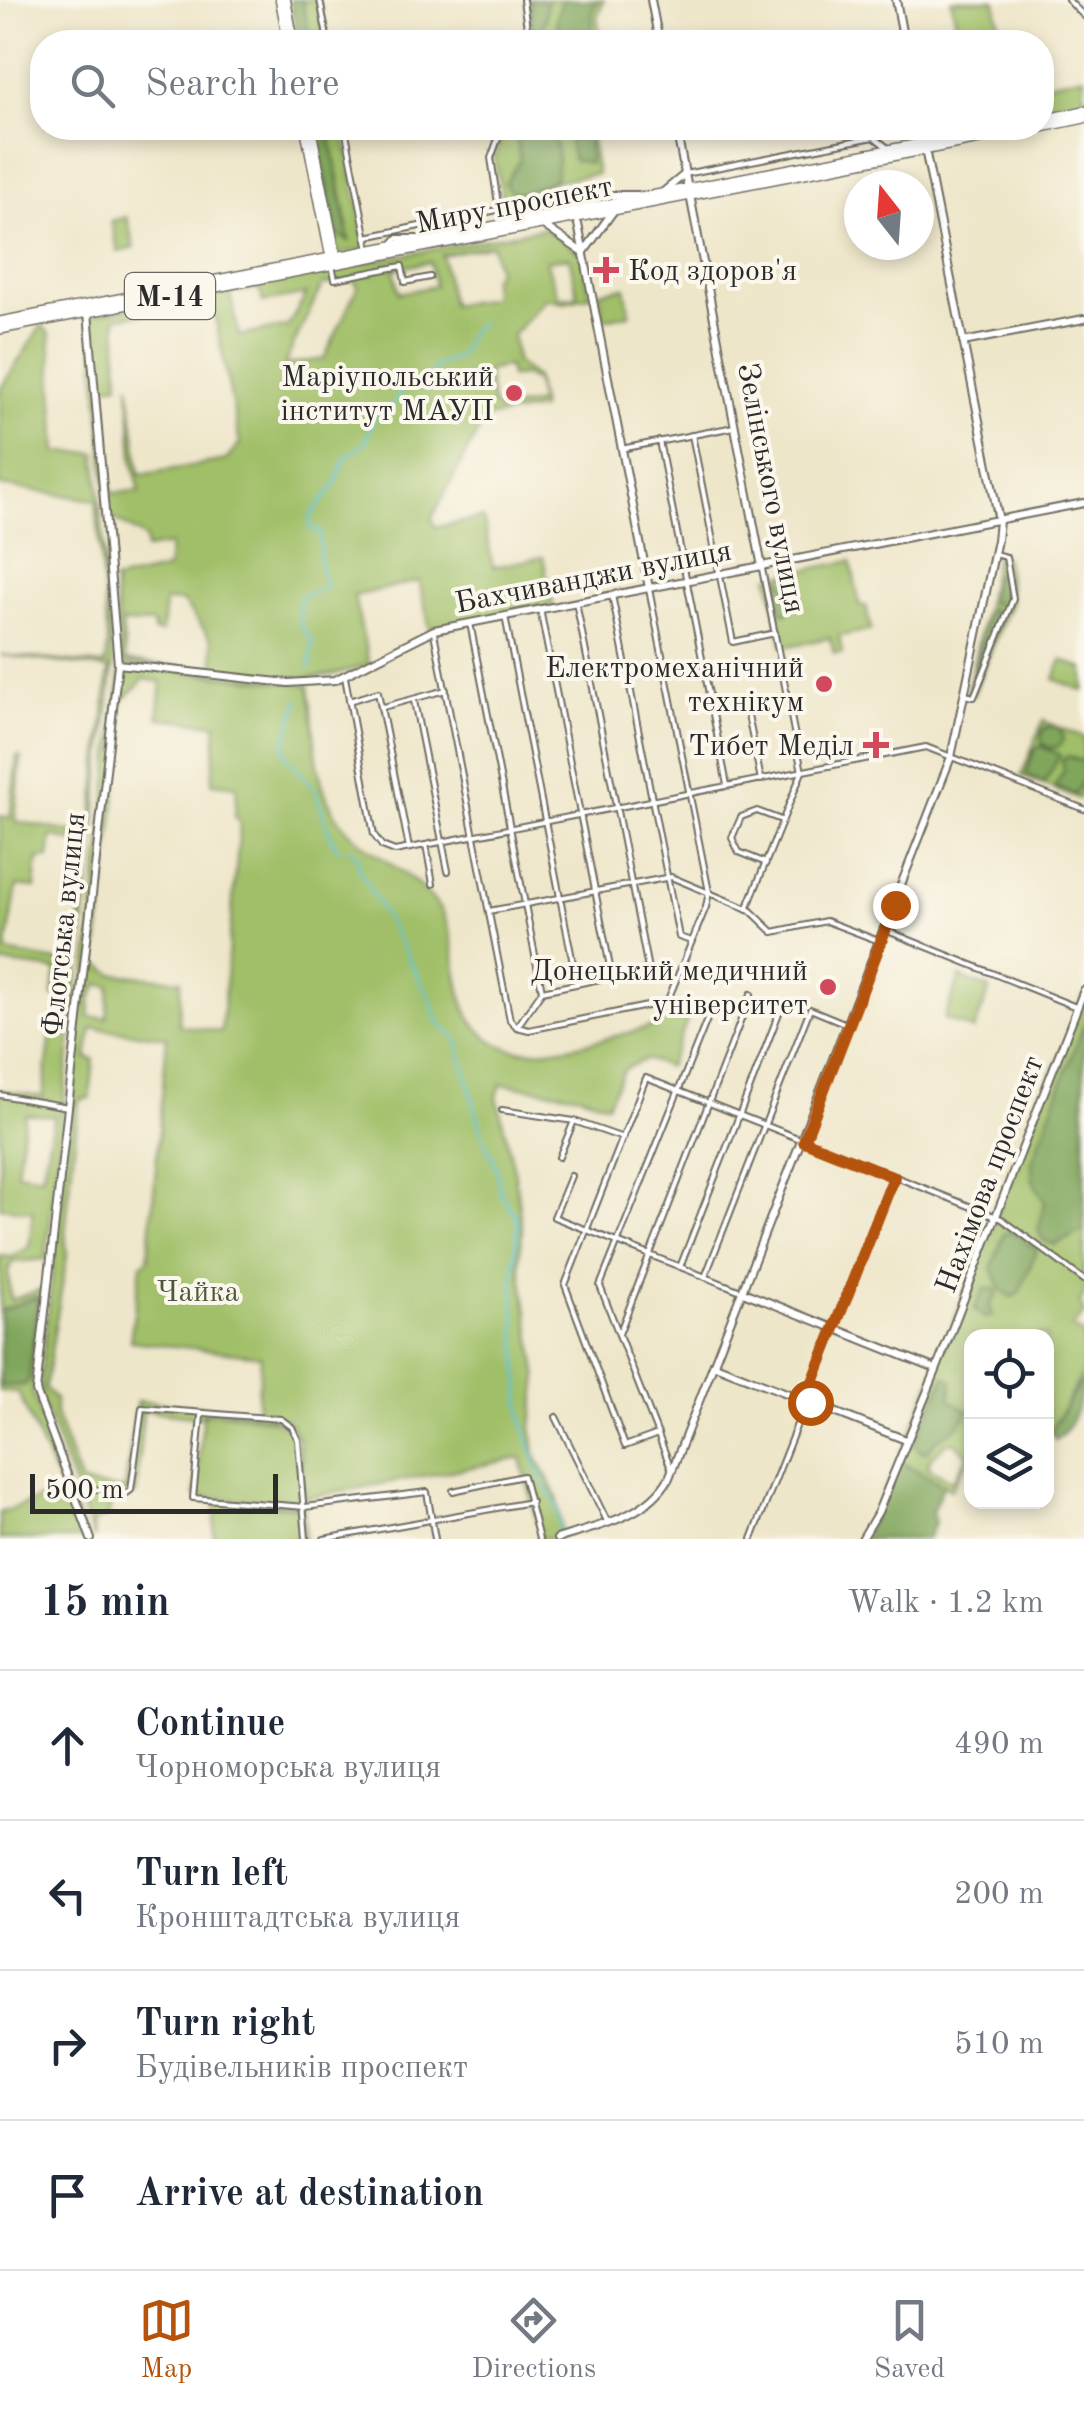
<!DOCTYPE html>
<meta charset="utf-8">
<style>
:root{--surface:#fff;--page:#f6f6f7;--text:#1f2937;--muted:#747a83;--line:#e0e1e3;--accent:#b45309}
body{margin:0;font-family:"Old Standard TT",serif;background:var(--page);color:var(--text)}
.controls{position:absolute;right:30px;bottom:30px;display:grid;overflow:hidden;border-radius:20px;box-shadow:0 5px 15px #0003}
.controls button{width:90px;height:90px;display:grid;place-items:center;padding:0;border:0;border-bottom:2px solid var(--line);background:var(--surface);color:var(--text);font:50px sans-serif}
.compass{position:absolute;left:844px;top:170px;width:90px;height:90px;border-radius:50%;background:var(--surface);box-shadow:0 5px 15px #0003;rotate:343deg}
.scale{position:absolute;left:30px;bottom:25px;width:248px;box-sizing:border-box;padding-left:10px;border:5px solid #2b2b2b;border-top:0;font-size:28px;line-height:35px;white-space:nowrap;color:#2b2b2b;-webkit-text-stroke:8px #fbf7ec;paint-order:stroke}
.stop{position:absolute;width:30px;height:30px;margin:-22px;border:8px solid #b45309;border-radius:50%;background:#fff}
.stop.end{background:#b45309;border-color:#fff;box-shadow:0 2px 10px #0008}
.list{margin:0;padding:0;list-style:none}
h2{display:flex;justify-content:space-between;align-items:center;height:130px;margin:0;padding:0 40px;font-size:42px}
h2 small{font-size:32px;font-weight:400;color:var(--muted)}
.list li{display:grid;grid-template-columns:65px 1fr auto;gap:30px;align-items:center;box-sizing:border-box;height:150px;padding:0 40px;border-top:2px solid var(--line)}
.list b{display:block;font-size:38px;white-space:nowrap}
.list p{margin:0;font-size:32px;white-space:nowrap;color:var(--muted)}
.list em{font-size:32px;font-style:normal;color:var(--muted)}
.icon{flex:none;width:55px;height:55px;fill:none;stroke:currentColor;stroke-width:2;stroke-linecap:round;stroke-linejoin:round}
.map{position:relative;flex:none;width:1084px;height:1539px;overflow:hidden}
.search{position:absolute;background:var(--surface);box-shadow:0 5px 15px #0003;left:30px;right:30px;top:30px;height:110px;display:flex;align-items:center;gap:25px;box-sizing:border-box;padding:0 35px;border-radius:40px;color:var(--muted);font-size:38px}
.sheet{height:730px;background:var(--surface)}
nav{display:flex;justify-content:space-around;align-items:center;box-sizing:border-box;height:140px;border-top:2px solid var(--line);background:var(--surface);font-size:28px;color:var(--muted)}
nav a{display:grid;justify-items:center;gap:5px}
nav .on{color:var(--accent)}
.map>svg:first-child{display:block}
</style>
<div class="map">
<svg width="1084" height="1539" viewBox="0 0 1084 1539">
<rect width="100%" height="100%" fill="#fbf7ec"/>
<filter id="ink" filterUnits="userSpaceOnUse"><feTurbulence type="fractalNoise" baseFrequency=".01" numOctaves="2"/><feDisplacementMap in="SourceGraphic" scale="20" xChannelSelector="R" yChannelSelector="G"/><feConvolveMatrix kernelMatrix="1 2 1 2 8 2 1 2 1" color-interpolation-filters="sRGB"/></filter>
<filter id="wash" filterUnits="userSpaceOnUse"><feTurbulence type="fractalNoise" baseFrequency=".0048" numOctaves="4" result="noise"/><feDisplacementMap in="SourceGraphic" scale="40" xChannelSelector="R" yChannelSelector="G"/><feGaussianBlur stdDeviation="2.25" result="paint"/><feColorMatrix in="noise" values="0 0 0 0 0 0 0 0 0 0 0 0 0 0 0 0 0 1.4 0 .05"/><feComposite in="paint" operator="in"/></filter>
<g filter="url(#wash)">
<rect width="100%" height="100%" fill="#eee6c9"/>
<!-- green -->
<g fill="#a0bf67" stroke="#667549" stroke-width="2.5" fill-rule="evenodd">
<path d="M302 0H318L326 42 321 32 311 34V42Z"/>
<path d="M526 0H604L597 18 602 42H532Z"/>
<path d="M951 0H995L1003 42H960Z"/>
<path d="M1084 75V109L1042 117V84Z"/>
<path d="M313 128 338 235 348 226 329 128H343L367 249 338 254Z"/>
<path d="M505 128H601L591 140 597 174 559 180 503 201 494 158Z"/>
<path d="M127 217 134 248 118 252 111 221Z"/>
<path d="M544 228 582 254 590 296 564 302 546 298 513 335 516 362 535 378 541 409 485 418 432 518 435 527 483 518 493 567 543 557 553 605 430 630 419 581 354 596 369 664C292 695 202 671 121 662L114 581 167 569 170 545 146 549 145 538 108 515 92 315ZM492 245 497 271 492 277V298L451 305 442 255ZM569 257 578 296 559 298 546 261ZM430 262 435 286 399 293 394 269ZM353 280 358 286 324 359 284 365 322 285ZM259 288 263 302 307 294 288 326 239 336 230 293ZM212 301 240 444 226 460 140 475 129 384 133 463 140 491 112 493 105 386 119 384 116 318ZM508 366 510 377 523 375 536 382 539 403 498 410 493 405 487 371ZM165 601 183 602 212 640 215 671 126 661 122 623 154 624V632H162Z"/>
<path d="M625 287 630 314 604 319 599 292Z"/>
<path d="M42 325 50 334 57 452 96 453 113 664 46 1259 13 1262 8 1271 11 1300 42 1289 32 1391 66 1486 60 1487 18 1392 0 1391V1386L24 1385 34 1297 0 1311V1256L11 1257 29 1247 33 1211 0 1207V1090L43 1097 53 1016H59L61 997 53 996 56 970 1 963 0 969V816L10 818 17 756 21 757 15 821 91 836 109 669 0 655 105 665 108 645 96 500 0 486V389ZM52 836 91 847 74 964 6 952 17 886 35 888 38 859 49 858ZM25 1114 54 1116 42 1176 17 1172Z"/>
<path d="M996 556 1005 558 1011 601 973 695 967 694ZM998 575 1008 580 1007 609 988 599ZM994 611V620L1000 621 974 690 972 675 985 614Z"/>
<path d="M851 561 860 606H866L871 630 839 636 842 653 834 654 830 638 783 647 769 577Z"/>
<path d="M1062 660 1084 669V691L1054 679Z"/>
<path d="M121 666 309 685C314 721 314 765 327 798 348 852 409 863 439 908 466 948 442 1021 505 1047 539 1061 619 1034 655 1026L662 1014 687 1021 668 1067 646 1059 624 1069 607 1104 581 1095 501 1084 497 1097 515 1174 522 1230 519 1261 538 1378 532 1427 535 1454 557 1497 562 1536 541 1539 521 1458 305 1498 299 1439 288 1420 212 1408 199 1417 143 1410 136 1494 111 1496 109 1516 92 1523 94 1539 42 1401 40 1383ZM144 679 162 682 158 718 217 724 212 783 237 786 235 817 240 824 221 1032 179 1025 181 980 113 974 96 962 121 752 117 751 122 702ZM99 984 110 986 107 1018 89 1017 91 998ZM92 1028 167 1037 148 1260 141 1265 130 1341 261 1356 257 1411 137 1401 125 1490 81 1484 55 1414V1399L45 1388 67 1255 65 1233 79 1100 90 1098 94 1060 87 1058Z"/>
<path d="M1043 721 1084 737V788L1079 799 1021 776Z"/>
<path d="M960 977 990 989 974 1030 944 1019Z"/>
<path d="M1084 995V1297L1080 1301 1084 1314 1072 1327 1084 1335V1370L1047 1438 1046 1336H972L971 1455 951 1489 899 1461ZM947 1443H955L968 1455 953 1481 929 1468V1460Z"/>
<path d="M213 1412C305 1423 293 1414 303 1506L195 1496 203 1417Z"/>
<path d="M67 1489 86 1539H0V1513Z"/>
<path d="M216 1502 304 1508 305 1539H214Z"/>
</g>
<!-- forest -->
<g fill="#80a65c" stroke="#566844" stroke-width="2.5">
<path d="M290 0H302L311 42H298Z"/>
<path d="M530 0H547L545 22 537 35 532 30Z"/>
<path d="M562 0H598L592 11 593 42 562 41 556 21Z"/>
<path d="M315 128H329L349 241 338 235Z"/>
<path d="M514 128H553L558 160 555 179 522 193 510 191 505 183 520 160Z"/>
<path d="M566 128H594L589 136V163L573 160Z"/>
<path d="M994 575 1008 580 1006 609 988 601Z"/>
<path d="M783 578 795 606 786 614 781 611 774 589Z"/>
<path d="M991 608 994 620 1000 624 972 691 985 614Z"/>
<circle cx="1052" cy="737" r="11"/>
<path d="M1041 746 1060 755 1044 784 1026 774 1034 750Z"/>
<path d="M1068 756 1084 762V779L1075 795 1054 787 1064 771 1062 760Z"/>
<path d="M1084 1024V1230L1054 1245 1043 1240 1038 1230 1045 1203 1033 1180 1032 1162Z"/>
<path d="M1011 1231 1037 1250 1019 1293 1012 1297 1001 1290 992 1268 1004 1234Z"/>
<path d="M996 1289 997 1296 990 1304 992 1316 985 1318 974 1310 984 1289Z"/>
<path d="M38 1297 29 1380 24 1385 0 1386V1311Z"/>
<path d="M945 1376 953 1381 950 1399 968 1411C957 1436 940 1430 928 1451L921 1452 914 1445Z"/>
<path d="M1082 1380C1084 1397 1071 1432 1055 1439L1051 1430Z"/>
<path d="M899 1461 943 1485 932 1512 935 1523 927 1539H863Z"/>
</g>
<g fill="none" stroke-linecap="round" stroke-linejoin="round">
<!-- stream -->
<g stroke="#5ac5d3" stroke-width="2.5">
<path d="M310 668 312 641 300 625V597L326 587 320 567V532L311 529 310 517 335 485 345 458 365 443 375 415 391 407 404 388H422L436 366 459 356 471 330 481 323"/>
<path d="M299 700 285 744 286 756 315 789 333 843 340 850"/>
<path d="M348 850 357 853 359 869 431 1000 438 1022 457 1039 482 1133 497 1169 500 1192 518 1220 513 1283 522 1420 539 1472 557 1506 560 1530"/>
</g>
</g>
</g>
<g filter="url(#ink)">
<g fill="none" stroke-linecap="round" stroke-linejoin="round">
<!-- street casing -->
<g stroke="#6f6c62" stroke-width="8">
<g id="street">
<path d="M320 0 328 42"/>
<path d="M523 0 529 42"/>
<path d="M1068 0 1084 16"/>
<path d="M345 128 369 250"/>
<path d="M685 174 874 137 888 148"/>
<path d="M499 210 491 158 502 128"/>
<path d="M366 237 507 208"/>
<path d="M392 244 397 238H418"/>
<path d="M332 265 335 279 402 266 405 282 430 277"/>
<path d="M692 435 733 642 775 633"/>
<path d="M659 441 727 785"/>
<path d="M621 449 734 427"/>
<path d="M612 595 679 937 691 941"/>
<path d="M576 602 648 969"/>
<path d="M540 609 612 977"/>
<path d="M505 616 577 984"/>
<path d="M470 623 542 991"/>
<path d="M434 633 510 1020 517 1027"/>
<path d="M345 677 374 835 382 846 395 851 926 747 1084 809"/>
<path d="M965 695 974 697 1013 599 1006 557 994 554"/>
<path d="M349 701 378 692 409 848"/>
<path d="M414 701 448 871"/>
<path d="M383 707 446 690"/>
<path d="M761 780 747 710 788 702"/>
<path d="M426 845 433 884"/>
<path d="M766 863 739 852 732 838 741 817 757 811 781 820"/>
<path d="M747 909 802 772 762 569"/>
<path d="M489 911 671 877 750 910 773 932 826 921 879 941"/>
<path d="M885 930 1076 1007"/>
<path d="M517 1027 529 1030 667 1002 706 907 709 892 649 589"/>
<path d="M517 1027 542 991 648 969 674 979"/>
<path d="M0 1095 68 1107"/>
<path d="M502 1110 574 1121 623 1138"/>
<path d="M559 1157 574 1121"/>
<path d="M571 1176 554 1217 741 1291"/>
<path d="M680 1267 781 1008"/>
<path d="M705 1277 810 1009 844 1023"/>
<path d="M619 1334 751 994"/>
<path d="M201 1416 193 1498 305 1507 427 1492 435 1539"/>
<path d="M556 1417 607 1521"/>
<path d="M658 1434 625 1446 565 1285 646 1078 1002 1219 1084 1280"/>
<path d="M671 1468 600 1286 708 1017"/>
<path d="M75 1487 127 1493 131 1490 142 1408 281 1419 292 1427 298 1440 306 1539"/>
<path d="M453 1491 523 1476 539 1539"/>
<path d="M324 1539 531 1502"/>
<path d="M752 1539 894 1177"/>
</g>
</g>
<!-- secondary casing -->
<g stroke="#6f6c62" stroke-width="10">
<g id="secondary">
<path d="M651 0 659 42"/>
<path d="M896 0 904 42"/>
<path d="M676 128 688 189"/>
<path d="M921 128 924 143"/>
<path d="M663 192 685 174"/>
<path d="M690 195 762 567"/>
<path d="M511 220 572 195H638"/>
<path d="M578 224 649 588"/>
<path d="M543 225 582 252"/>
<path d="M584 252 614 210"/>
<path d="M88 312 118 664 36 1391 91 1539"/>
<path d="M963 342 1084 319"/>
<path d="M118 664 288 683 335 680 434 630 1084 503"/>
<path d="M743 1292 936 1369"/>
<path d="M715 1365 906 1440"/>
<path d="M557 1539C597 1526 647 1517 669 1478L951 757 997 540 999 521 925 149"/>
<path d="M862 1539 878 1512 935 1373 1084 990"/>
</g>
</g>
<!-- primary casing -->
<g stroke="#6f6c62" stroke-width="11">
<g id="primary">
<path d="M280 0 288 42"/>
<path d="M286 0 294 42"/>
<path d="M305 128 331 260"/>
<path d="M311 128 337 260"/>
</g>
</g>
<!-- highway casing -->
<g stroke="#6f6c62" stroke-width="12">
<g id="highway">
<path d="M1042 120 1084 111"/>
<path d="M1042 127 1084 118"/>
<path d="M0 322 1002 128"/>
<path d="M0 329 1036 128"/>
</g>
</g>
<!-- street -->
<use href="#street" stroke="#fff" stroke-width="4"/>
<!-- secondary -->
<use href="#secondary" stroke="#fff" stroke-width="6"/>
<!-- primary -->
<use href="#primary" stroke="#fff" stroke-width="8"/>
<!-- highway -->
<use href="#highway" stroke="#fff" stroke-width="9"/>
</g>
</g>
<g fill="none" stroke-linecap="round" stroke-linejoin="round" filter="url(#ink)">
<!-- route -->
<path stroke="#b45309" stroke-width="12" d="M810 1402 807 1397 894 1177 804 1141 895 905"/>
</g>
<!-- markers -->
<g fill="#d1495b" stroke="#fbf7ec" stroke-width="4">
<path d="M601 255h10v10h10v10h-10v10h-10v-10h-10v-10h10z"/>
<circle cx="514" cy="393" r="10"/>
<circle cx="824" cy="684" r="10"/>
<path d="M871 730h10v10h10v10h-10v10h-10v-10h-10v-10h10z"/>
<circle cx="828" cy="987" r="10"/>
</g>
<g text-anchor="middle" stroke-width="8" stroke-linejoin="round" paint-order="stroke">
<!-- shield labels -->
<rect fill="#fbf7ec" stroke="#696865" stroke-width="2.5" x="125" y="273" width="90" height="46" rx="8"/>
<g font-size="28" font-weight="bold" fill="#2b2b2b">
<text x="170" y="306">М-14</text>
</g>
<!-- street labels -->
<g font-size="30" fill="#2b2b2b" stroke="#fbf7ec">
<text transform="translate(514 204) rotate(-11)" y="10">Миру проспект</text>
<text transform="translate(772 488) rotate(79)" y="10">Зелінського вулиця</text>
<text transform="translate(593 576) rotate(-11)" y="10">Бахчиванджи вулиця</text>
<text transform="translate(63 924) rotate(-84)" y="10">Флотська вулиця</text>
<text transform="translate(989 1174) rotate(-69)" y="10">Нахімова проспект</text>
</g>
<!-- poi labels -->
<g font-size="30" fill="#2b2b2b" stroke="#fbf7ec" text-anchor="end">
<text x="628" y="280" text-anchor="start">Код здоров'я</text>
<text x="494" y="386">Маріупольський<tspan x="494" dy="34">інститут МАУП</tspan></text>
<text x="804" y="677">Електромеханічний<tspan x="804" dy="34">технікум</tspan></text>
<text x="854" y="755">Тибет Меділ</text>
<text x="808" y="980">Донецький медичний<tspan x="808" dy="34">університет</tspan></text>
</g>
<!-- park labels -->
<g font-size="30" fill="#4e573d" stroke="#fbf7ec">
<text x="198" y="1301">Чайка</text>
</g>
</g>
</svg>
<div class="controls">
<button><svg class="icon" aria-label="locate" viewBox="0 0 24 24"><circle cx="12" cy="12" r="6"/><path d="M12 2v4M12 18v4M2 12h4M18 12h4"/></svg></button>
<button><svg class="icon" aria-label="layers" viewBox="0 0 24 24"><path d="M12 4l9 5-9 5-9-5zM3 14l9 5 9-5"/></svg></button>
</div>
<svg class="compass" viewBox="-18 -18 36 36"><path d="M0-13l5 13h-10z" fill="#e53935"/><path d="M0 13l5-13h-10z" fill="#747a83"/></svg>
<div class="scale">500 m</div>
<div class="stop" style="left:810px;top:1402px"></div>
<div class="stop end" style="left:895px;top:905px"></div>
<div class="search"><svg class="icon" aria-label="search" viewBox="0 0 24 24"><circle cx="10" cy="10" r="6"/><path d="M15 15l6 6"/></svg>Search here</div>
</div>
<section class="sheet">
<h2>15 min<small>Walk · 1.2 km</small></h2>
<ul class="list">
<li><svg class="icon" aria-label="ahead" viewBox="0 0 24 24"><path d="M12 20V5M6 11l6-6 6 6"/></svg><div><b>Continue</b><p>Чорноморська вулиця</p></div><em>490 m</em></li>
<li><svg class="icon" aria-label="left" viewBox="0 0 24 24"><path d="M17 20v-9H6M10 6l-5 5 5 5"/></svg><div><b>Turn left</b><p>Кронштадтська вулиця</p></div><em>200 m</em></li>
<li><svg class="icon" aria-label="right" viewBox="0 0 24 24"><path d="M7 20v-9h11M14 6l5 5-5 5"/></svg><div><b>Turn right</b><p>Будівельників проспект</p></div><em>510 m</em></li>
<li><svg class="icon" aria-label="arrive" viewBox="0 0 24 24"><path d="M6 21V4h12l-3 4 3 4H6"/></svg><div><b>Arrive at destination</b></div></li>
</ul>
</section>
<nav>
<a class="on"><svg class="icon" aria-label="map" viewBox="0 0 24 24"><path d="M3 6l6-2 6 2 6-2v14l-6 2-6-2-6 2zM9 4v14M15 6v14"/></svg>Map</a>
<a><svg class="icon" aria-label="directions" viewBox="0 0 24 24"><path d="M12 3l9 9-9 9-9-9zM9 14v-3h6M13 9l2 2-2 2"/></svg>Directions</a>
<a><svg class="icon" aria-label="saved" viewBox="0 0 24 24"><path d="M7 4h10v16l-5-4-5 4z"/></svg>Saved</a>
</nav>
